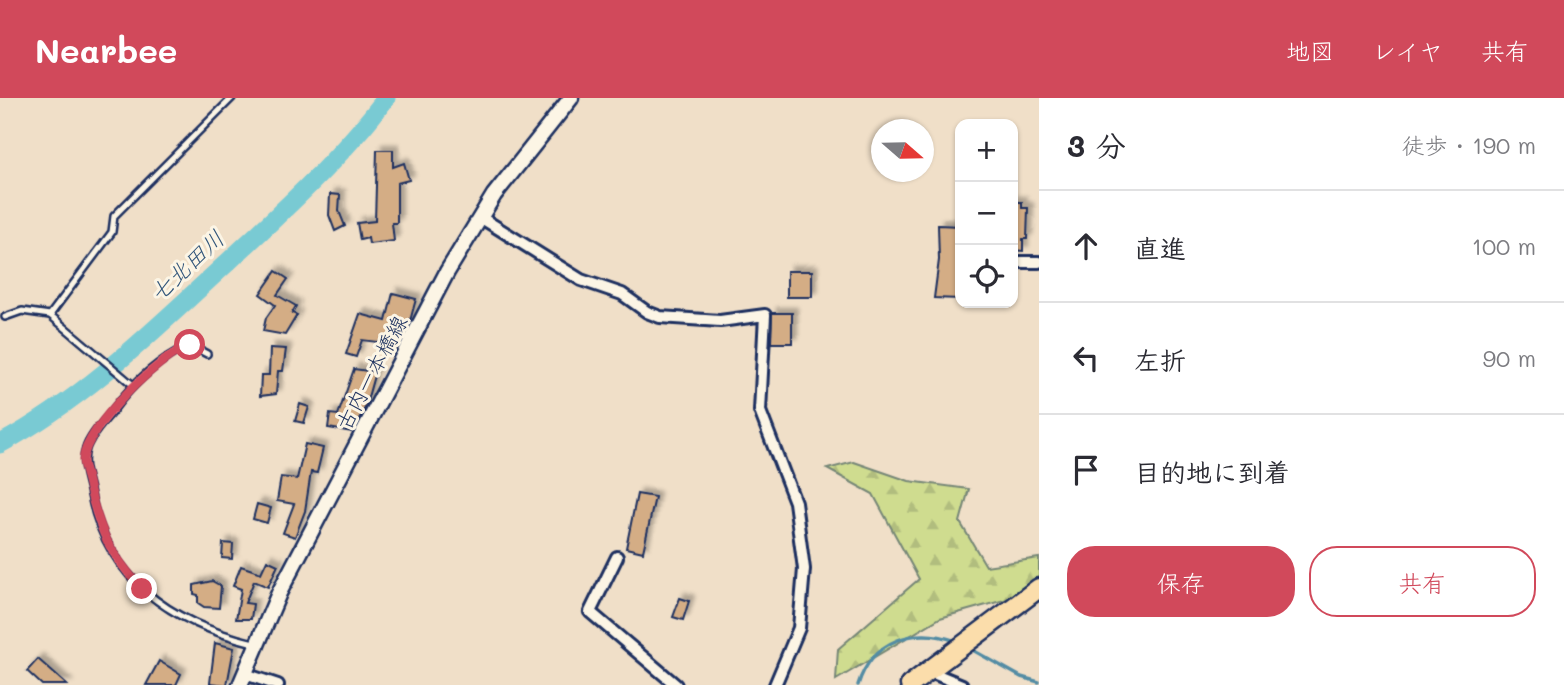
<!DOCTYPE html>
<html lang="ja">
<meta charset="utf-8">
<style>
:root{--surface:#fff;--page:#f2f2f3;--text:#2b2b33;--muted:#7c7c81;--line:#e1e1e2;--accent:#d1495b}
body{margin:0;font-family:Mali,"Klee One",sans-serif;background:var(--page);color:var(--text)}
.controls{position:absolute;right:21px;top:21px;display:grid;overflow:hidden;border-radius:14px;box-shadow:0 2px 5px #0004}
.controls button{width:63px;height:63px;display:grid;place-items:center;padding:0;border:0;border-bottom:2px solid var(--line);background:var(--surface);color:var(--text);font:35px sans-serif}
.compass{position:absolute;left:871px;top:21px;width:63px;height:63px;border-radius:50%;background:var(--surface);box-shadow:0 2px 5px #0004;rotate:110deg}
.stop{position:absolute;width:21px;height:21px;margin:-16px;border:5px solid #d1495b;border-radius:50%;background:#fff}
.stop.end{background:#d1495b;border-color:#fff;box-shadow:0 2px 7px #0008}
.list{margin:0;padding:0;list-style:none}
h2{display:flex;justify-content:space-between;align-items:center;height:91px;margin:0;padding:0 28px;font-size:30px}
h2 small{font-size:23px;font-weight:400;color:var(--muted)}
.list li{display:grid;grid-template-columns:46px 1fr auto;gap:21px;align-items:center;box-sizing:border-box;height:112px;padding:0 28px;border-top:2px solid var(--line)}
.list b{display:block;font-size:26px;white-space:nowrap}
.list em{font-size:23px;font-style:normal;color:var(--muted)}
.actions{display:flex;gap:14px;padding:21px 28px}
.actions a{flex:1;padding:16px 0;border:2px solid var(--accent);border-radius:28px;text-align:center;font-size:24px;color:var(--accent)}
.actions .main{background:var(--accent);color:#fff}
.icon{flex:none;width:38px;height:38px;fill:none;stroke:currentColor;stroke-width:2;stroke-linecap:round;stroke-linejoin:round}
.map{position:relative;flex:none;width:1039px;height:587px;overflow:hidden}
header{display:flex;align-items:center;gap:42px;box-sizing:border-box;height:98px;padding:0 35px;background:var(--accent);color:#fff}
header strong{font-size:33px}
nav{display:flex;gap:38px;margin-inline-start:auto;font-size:24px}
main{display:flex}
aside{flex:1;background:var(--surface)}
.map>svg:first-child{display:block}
</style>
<header>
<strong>Nearbee</strong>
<nav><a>地図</a><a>レイヤ</a><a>共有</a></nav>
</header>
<main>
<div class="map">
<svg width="1039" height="587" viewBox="0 0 1039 587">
<defs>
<pattern id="forest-firs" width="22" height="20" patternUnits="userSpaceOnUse" patternTransform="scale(1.75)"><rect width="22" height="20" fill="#cfdc8f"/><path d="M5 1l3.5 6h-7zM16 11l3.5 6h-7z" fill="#b1bd7e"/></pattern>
<filter id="shadow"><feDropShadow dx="5" dy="-5" stdDeviation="2" flood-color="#0004"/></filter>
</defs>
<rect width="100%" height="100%" fill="#f0dfc8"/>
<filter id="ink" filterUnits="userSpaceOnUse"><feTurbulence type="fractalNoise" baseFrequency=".0143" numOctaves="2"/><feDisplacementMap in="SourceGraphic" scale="14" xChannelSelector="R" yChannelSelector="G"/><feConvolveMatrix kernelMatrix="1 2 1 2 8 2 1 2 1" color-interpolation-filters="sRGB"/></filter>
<g filter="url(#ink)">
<!-- forest -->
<path fill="url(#forest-firs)" stroke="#758676" stroke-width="2" d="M854 364 909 383 969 391 960 424 986 468 1039 460V495L1026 496 940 520 836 582 838 551 919 481 873 396 827 371Z"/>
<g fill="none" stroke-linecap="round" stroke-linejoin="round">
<!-- stream -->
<g stroke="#538ca4" stroke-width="3.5">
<path d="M969 550 1021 579 1039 584"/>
<path d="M858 587C872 542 914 528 956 543"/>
</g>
<!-- river -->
<path stroke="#79cad3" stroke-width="19" d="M0 346C82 302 148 238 216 175 271 124 342 60 386 0"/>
</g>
<!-- building -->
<g fill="#d4ad85" stroke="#1b2f5e" stroke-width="2" filter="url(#shadow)">
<path d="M377 52H393V69L404 65 409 82 397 85V125H392L394 143 369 146 368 140 360 142 357 125 375 123Z"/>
<path d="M330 96 340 97 339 113 345 128 335 133 329 117Z"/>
<path d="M1013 104H1022V110H1028L1027 141H1023V153L1013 152Z"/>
<path d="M938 127 960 128V201L934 200 939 162Z"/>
<path d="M276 173 288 181 277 197 296 208 292 215 297 217 285 237 263 233 266 220 275 207 260 196Z"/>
<rect x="787" y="173" width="25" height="26"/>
<path d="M393 195 416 201 410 223 398 248 394 247 393 255 377 252 378 244 362 242 356 259 346 256 360 216 386 223Z"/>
<path d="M772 215H792V245H771Z"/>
<path d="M270 250 286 251 283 273H278L276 296 260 298 261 277H269Z"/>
<path d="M354 271 375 274 365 310 352 334 328 330 330 316 338 317Z"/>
<path d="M300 306 309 309 304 325 295 323Z"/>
<path d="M305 346 323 350 317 375 311 374 305 413 295 439 283 435 294 406 277 403 281 379 297 381Z"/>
<path d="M637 396 655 399 643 454 626 450Z"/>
<path d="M257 406 271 410 267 425 253 421Z"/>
<path d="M223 445 233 446 232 461 222 460Z"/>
<path d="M267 462 278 467 268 489 254 483 245 505 253 506 251 521H236L241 491 233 488 241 468 261 475Z"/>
<path d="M212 483 221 488 219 510 204 509 198 505V497L194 496V487Z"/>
<path d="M680 500 689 503 683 522 673 519Z"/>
<path d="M215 545 234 550 227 587 210 585Z"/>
<path d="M38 561 67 587H42L27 573Z"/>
<path d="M159 563 181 576 176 587H146Z"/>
</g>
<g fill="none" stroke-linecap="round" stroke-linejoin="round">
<!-- service casing -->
<g stroke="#1b2f5e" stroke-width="10">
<g id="service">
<path d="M50 217 112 134 114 118 232 0"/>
<path d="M5 219 22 213 50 217 133 287"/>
<path d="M207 256 190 247C161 259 132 286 114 311 105 323 90 337 86 351 81 367 88 381 91 397 108 483 174 526 254 545"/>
</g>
</g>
<!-- minor casing -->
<g stroke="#1b2f5e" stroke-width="16">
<g id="minor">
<path d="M480 119 581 182 622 196 647 214 660 219 720 223 765 217 760 313 795 404 804 471 799 530 775 587"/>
<path d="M1013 164H1039"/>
<path d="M617 459 590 514 676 587"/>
<path d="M928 573 962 587"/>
<path d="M245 576 278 587"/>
</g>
</g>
<!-- tertiary casing -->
<g stroke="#1b2f5e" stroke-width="19">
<path id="tertiary" d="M240 587 279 495 447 174 494 97 571 0"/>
</g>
<!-- primary casing -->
<g stroke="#1b2f5e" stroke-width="23">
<path id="primary" d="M910 587 1039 490"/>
</g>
<!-- service -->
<use href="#service" stroke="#fcf5e5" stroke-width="5"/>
<!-- minor -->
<use href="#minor" stroke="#fcf5e5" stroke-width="10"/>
<!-- tertiary -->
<use href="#tertiary" stroke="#fcf5e5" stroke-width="14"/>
<!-- primary -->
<use href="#primary" stroke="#fbddab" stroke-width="18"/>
</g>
</g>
<g fill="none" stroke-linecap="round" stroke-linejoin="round" filter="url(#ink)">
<!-- route -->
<path stroke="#d1495b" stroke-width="9" d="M142 491C109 454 101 436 89 388 88 380 83 370 83 362 86 328 159 259 190 247"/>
</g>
<g text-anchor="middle" stroke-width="6" stroke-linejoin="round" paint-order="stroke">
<!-- street labels -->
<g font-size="21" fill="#1b2f5e" stroke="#fcf5e5">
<text transform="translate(372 275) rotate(-62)" y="7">古内一本橋線</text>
</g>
<!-- water labels -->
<g font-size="23" font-style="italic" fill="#32567b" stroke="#fcf5e5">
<text transform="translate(187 168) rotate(-43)" y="8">七北田川</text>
</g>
</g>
</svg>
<div class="controls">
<button>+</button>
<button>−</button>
<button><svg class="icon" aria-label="locate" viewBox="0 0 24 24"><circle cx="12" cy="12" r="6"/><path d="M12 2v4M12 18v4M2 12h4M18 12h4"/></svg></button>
</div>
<svg class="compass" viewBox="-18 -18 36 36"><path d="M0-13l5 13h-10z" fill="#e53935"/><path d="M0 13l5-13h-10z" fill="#7c7c81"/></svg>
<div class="stop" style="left:190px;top:247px"></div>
<div class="stop end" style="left:142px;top:491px"></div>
</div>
<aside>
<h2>3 分<small>徒歩 · 190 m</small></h2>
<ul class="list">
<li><svg class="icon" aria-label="ahead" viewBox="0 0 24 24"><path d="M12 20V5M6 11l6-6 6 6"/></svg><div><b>直進</b></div><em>100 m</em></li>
<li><svg class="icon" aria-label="left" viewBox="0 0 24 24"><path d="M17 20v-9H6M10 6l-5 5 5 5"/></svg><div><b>左折</b></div><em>90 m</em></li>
<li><svg class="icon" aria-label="arrive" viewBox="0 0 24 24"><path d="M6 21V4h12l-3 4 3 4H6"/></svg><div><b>目的地に到着</b></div></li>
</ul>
<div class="actions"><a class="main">保存</a><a>共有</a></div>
</aside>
</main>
